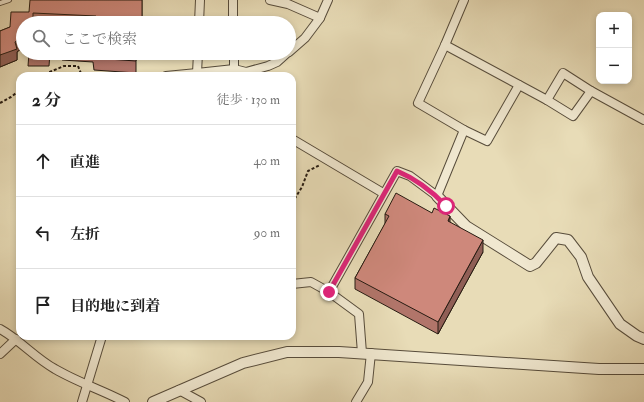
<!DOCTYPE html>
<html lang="ja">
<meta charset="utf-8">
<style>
:root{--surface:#fff;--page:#f2f2f2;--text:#222;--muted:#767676;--line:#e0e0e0}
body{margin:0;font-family:"IM FELL Double Pica","Noto Serif JP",serif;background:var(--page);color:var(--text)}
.controls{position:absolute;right:12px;top:12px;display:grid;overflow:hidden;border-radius:8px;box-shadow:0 2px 6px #0003}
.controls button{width:36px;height:36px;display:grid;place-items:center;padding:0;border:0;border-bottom:1px solid var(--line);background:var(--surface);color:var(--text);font:20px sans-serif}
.stop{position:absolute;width:12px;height:12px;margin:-9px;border:3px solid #db2777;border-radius:50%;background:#fff}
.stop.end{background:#db2777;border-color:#fff;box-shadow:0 1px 4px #0008}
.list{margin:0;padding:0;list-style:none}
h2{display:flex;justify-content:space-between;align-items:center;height:52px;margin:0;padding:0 16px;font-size:17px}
h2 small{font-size:13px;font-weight:400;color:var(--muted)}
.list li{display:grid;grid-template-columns:26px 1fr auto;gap:12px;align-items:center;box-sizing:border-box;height:72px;padding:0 16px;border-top:1px solid var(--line)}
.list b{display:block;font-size:15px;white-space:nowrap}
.list em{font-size:13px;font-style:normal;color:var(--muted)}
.icon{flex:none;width:22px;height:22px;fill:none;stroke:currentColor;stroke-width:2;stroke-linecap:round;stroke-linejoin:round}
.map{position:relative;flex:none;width:644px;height:402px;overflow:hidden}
.search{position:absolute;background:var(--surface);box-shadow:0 2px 6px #0003;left:16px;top:16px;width:280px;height:44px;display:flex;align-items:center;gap:10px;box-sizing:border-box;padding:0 14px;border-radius:22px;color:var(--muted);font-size:15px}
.panel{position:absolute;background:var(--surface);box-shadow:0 2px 6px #0003;left:16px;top:72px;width:280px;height:268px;border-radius:12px}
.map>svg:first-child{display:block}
</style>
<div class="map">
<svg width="644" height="402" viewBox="0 0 644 402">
<rect width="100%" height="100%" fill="#e8dcb7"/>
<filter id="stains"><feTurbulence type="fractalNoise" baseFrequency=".005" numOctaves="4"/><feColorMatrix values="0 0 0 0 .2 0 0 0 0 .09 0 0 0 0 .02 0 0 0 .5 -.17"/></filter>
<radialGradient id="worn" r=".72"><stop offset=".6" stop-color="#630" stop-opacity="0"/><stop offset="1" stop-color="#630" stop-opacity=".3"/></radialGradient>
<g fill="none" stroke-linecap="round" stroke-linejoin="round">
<!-- service casing -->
<g stroke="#574c3b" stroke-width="6">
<path id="service" d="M0 3 9 0"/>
</g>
<!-- minor casing -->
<g stroke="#574c3b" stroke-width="10">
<g id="minor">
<path d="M233 0V23"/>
<path d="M270 0 288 4 320 18 305 38 289 52"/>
<path d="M320 18 328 0"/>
<path d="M199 23 200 0"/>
<path d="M445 45 547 100 563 73 591 91 644 120"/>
<path d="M198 53 197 73 234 69 246 72 268 66 277 62 287 53"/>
<path d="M234 53V69L237 72"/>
<path d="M166 76 197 73"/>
<path d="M547 100 573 116 591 91"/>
<path d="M464 130 487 141 519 85"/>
<path d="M292 139 383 193"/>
<path d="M292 284 311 282 329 292"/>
<path d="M0 329C20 340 35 358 55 369 77 382 102 390 125 402"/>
<path d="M362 353 359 314 329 292 397 171 410 176 437 196 464 130 418 103 445 45 464 0"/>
<path d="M0 354 16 339"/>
<path d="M179 390 201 402"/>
<path d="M82 402 102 336"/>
<path d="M356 402 368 382 371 353"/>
</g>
</g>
<!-- tertiary casing -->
<g stroke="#574c3b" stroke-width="12">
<g id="tertiary">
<path d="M437 196 466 226 530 266 536 263 556 238 568 240 581 257 588 277 620 324 637 336 644 339"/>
<path d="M153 402 243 363 287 352H339L599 369H644"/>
</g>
</g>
<!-- path -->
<g stroke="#271c12" stroke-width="2" stroke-dasharray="3 2" stroke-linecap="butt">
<path d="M40 76 64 66H78L82 76"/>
<path d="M0 103 11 97 20 90"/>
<path d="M292 203 302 187 308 171 320 165"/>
</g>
<!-- service -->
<use href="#service" stroke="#f0e8d0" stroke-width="4"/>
<!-- minor -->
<use href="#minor" stroke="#f0e8d0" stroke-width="8"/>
<!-- tertiary -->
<use href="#tertiary" stroke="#f0e8d0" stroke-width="10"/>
</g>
<!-- wall -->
<g fill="#b1756a" stroke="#271c12">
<path d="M142 0V23H23V45L22 48 17 52V60L0 67V31L10 27 29 12Z"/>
<path d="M29 53H50L49 66H28Z"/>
<path d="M62 53H136V73L94 70 93 62 62 60Z"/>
<path d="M385 214 450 222 483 252 438 334 355 289V278L385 224Z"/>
</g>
<!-- shaded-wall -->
<g fill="#905f56" stroke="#271c12">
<path d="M23 33V45L22 48 17 52V60L0 67V55L15 42Z"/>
<path d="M450 216V228L448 221Z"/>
<path d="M483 240V252L438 334V322Z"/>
</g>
<!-- building -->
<g fill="#ce887b" stroke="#271c12">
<path d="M30 0H142V18L110 17V23H95L96 16 33 13V17L51 18V23H23V33L22 37 15 42 17 49 0 55V31L10 27 11 12H29Z"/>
<path d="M29 53H50L49 55 28 54Z"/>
<path d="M94 53H136V61L94 58Z"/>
<path d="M396 193 432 213 434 208 450 216 448 221 483 240 438 322 355 278 389 216 385 214Z"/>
</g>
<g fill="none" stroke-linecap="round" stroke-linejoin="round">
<!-- route -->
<path stroke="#db2777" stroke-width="5" d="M329 292 397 171C416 179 432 191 446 206"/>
</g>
<rect width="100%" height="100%" filter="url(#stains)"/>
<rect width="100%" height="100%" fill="url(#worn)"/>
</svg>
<div class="controls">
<button>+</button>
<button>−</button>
</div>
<div class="stop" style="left:446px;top:206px"></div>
<div class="stop end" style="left:329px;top:292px"></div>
<div class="search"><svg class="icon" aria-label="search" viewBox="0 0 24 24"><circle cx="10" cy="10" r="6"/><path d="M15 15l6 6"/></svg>ここで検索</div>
<section class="panel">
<h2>2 分<small>徒歩 · 130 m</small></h2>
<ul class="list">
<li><svg class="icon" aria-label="ahead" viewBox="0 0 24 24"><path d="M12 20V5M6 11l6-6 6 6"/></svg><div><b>直進</b></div><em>40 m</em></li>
<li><svg class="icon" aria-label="left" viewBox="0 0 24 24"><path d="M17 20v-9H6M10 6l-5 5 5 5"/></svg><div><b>左折</b></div><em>90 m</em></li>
<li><svg class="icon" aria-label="arrive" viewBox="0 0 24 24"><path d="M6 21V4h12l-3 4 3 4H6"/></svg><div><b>目的地に到着</b></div></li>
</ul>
</section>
</div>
